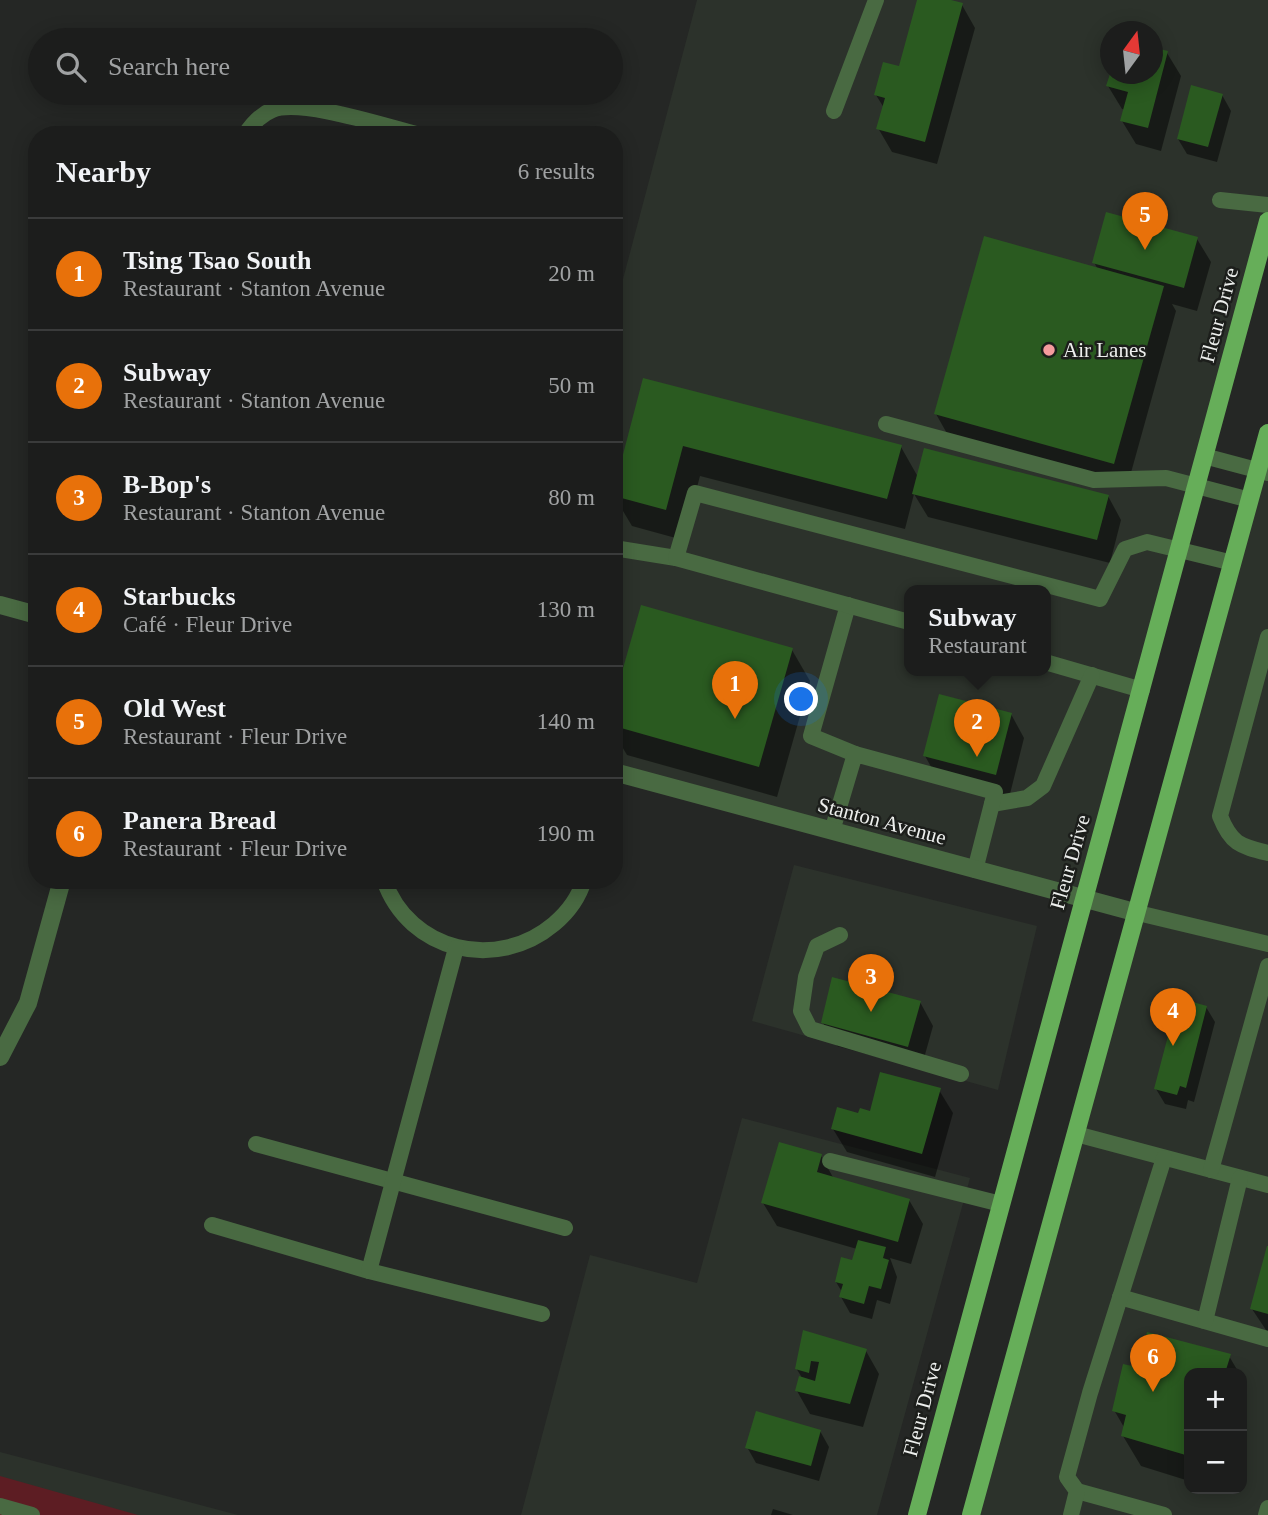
<!DOCTYPE html>
<meta charset="utf-8">
<style>
:root{--surface:#1c1d1c;--page:#252625;--text:#f1f3f6;--muted:#a0a2a3;--line:#3a3b3b;--accent:#f59b9d}
body{margin:0;font-family:Georgia,serif;background:var(--page);color:var(--text)}
.controls{position:absolute;right:21px;bottom:21px;display:grid;overflow:hidden;border-radius:14px;box-shadow:0 4px 18px #0003}
.controls button{width:63px;height:63px;display:grid;place-items:center;padding:0;border:0;border-bottom:2px solid var(--line);background:var(--surface);color:var(--text);font:35px sans-serif}
.compass{position:absolute;left:1100px;top:21px;width:63px;height:63px;border-radius:50%;background:var(--surface);box-shadow:0 4px 18px #0003;rotate:15deg}
.you{position:absolute;left:802px;top:700px;width:24px;height:24px;margin:-18px;border:5px solid #fff;border-radius:50%;background:#1a73e8;box-shadow:0 0 0 10px #1a73e833}
.badge{display:grid;place-items:center;width:46px;height:46px;border-radius:50%;background:var(--accent);color:#fff;font-size:23px;font-weight:700}
.pin{position:absolute;translate:-50% -58px;filter:drop-shadow(0 2px 4px #0008)}
.pin::after{content:'';position:absolute;top:37px;width:24px;height:21px;background:inherit;clip-path:polygon(0 0,100% 0,50% 100%)}
.popup{position:absolute;left:904px;top:585px;width:147px;height:91px;box-sizing:border-box;display:grid;place-content:center;border-radius:14px;background:var(--surface);filter:drop-shadow(0 2px 5px #0005);font-size:23px;white-space:nowrap;color:var(--muted)}
.popup b{font-size:26px;color:var(--text)}
.popup::after{content:'';position:absolute;left:50%;top:100%;margin-left:-14px;border:14px solid transparent;border-top-color:var(--surface)}
.list{margin:0;padding:0;list-style:none}
h2{display:flex;justify-content:space-between;align-items:center;height:91px;margin:0;padding:0 28px;font-size:30px}
h2 small{font-size:23px;font-weight:400;color:var(--muted)}
.list li{display:grid;grid-template-columns:46px 1fr auto;gap:21px;align-items:center;box-sizing:border-box;height:112px;padding:0 28px;border-top:2px solid var(--line)}
.list b{display:block;font-size:26px;white-space:nowrap}
.list p{margin:0;font-size:23px;white-space:nowrap;color:var(--muted)}
.list em{font-size:23px;font-style:normal;color:var(--muted)}
.icon{flex:none;width:38px;height:38px;fill:none;stroke:currentColor;stroke-width:2;stroke-linecap:round;stroke-linejoin:round}
.map{position:relative;flex:none;width:1268px;height:1515px;overflow:hidden}
.search{position:absolute;background:var(--surface);box-shadow:0 4px 18px #0003;left:28px;top:28px;width:595px;height:77px;display:flex;align-items:center;gap:18px;box-sizing:border-box;padding:0 24px;border-radius:38px;color:var(--muted);font-size:26px}
.panel{position:absolute;background:var(--surface);box-shadow:0 4px 18px #0003;left:28px;top:126px;width:595px;height:763px;border-radius:28px}
.map>svg:first-child{display:block}
</style>
<div class="map">
<svg width="1268" height="1515" viewBox="0 0 1268 1515">
<rect width="100%" height="100%" fill="#252725"/>
<!-- built -->
<g fill="#2c322b" fill-rule="evenodd">
<path d="M697 0H1268V221L1083 898 614 772V313ZM1110 32H1152V74H1110ZM909 591H1045V671H909Z"/>
<path d="M1268 433V1515H971ZM1189 1373H1242V1489H1189Z"/>
<path d="M794 865 1037 926 998 1090 752 1021Z"/>
<path d="M742 1118 970 1178 877 1515H521L590 1255 697 1283Z"/>
<path d="M0 1452 238 1515H0Z"/>
</g>
<!-- green -->
<path fill="#5d1d23" d="M0 1476 138 1515H0Z"/>
<!-- shadow -->
<g fill="#0007">
<path d="M919 0H944L962 5 975 28 937 164 892 152 878 128 884 108 876 95 900 68Z"/>
<path d="M1167 53 1181 76 1161 151 1136 144 1122 121 1125 110 1122 109 1108 86 1112 74H1152Z"/>
<path d="M1222 95 1231 111 1217 162 1187 154 1178 139Z"/>
<path d="M1197 239 1211 262 1197 311 1172 304 1176 311 1127 487 949 437 936 414 1098 270 1094 262Z"/>
<path d="M645 380 901 447 918 477 1108 496 1121 520 1110 563 928 517 914 494 905 529 700 476 683 540 632 526 614 496Z"/>
<path d="M792 650 810 681 777 797 627 755 614 733V707Z"/>
<path d="M1011 714 1024 738 1009 798 938 779 925 756Z"/>
<path d="M920 1002 933 1026 921 1069 837 1046 823 1023Z"/>
<path d="M1206 1007 1215 1022 1194 1102 1188 1100 1186 1109 1165 1104 1156 1089Z"/>
<path d="M939 1090 953 1113 935 1177 847 1152 833 1129 859 1115Z"/>
<path d="M821 1156 834 1179 909 1200 923 1224 911 1264 890 1258 897 1277 890 1304 877 1300 872 1319 850 1313 841 1297 842 1292 836 1282 854 1262 857 1249 777 1226 763 1203Z"/>
<path d="M1268 1249V1333L1252 1309Z"/>
<path d="M805 1332 866 1351 879 1374 863 1427 810 1414 797 1391 801 1376 796 1368Z"/>
<path d="M1229 1356 1239 1373H1189V1481L1141 1466 1123 1436 1125 1429 1114 1410 1138 1369Z"/>
<path d="M1242 1377 1247 1387 1242 1405Z"/>
<path d="M820 1431 829 1447 819 1481 756 1463 747 1447Z"/>
<path d="M773 1509 793 1515H771Z"/>
</g>
<!-- building -->
<g fill="#2a5a20">
<path d="M917 0H951L963 3 925 142 876 129 885 98 874 95 883 62 899 66Z"/>
<path d="M1152 47 1168 51 1148 128 1120 121 1128 92 1106 86 1110 74H1152Z"/>
<path d="M1191 85 1223 94 1208 147 1177 139Z"/>
<path d="M1106 212 1198 237 1184 288 1092 263Z"/>
<path d="M984 236 1164 286 1114 464 934 414Z"/>
<path d="M643 378 902 445 887 499 683 446 666 510 614 496V489Z"/>
<path d="M924 448 1109 495 1097 540 912 494Z"/>
<path d="M641 605 793 648 759 767 614 726V700Z"/>
<path d="M939 694 1012 713 996 775 923 756Z"/>
<path d="M832 977 921 1001 908 1047 821 1023Z"/>
<path d="M1178 998 1207 1006 1186 1088 1180 1086 1177 1095 1154 1089Z"/>
<path d="M880 1072 941 1088 922 1154 831 1129 837 1107 858 1113 860 1108 870 1111Z"/>
<path d="M779 1142 822 1154 817 1172 910 1199 898 1242 761 1203Z"/>
<path d="M858 1240 886 1247 883 1258 889 1260 881 1289 869 1286 864 1304 839 1297 843 1284 835 1282 841 1257 852 1260Z"/>
<path d="M1267 1246H1268V1314L1250 1309Z"/>
<path d="M803 1330 867 1349 850 1404 795 1391 799 1376 815 1381 819 1362 811 1361 809 1373 795 1369Z"/>
<path d="M1147 1332 1231 1354 1225 1373H1189V1456L1121 1436 1126 1415 1112 1411 1123 1364 1137 1367Z"/>
<path d="M756 1411 821 1430 811 1466 745 1448Z"/>
</g>
<g fill="none" stroke-linecap="round" stroke-linejoin="round">
<!-- service -->
<g stroke="#496a42" stroke-width="16">
<path d="M834 111 876 0"/>
<path d="M245 135C252 124 260 115 272 110 301 98 387 127 420 135"/>
<path d="M1220 200 1268 205"/>
<path d="M886 424 1094 480 1166 478 1250 500"/>
<path d="M1204 456 1268 473"/>
<path d="M614 548 676 558"/>
<path d="M848 605 811 736 855 754"/>
<path d="M909 622 676 558 695 493 1100 599 1125 549 1147 542 1233 563"/>
<path d="M1268 637 1220 816C1231 844 1240 846 1268 853"/>
<path d="M1045 662 1142 690"/>
<path d="M992 804 1027 798 1043 786 1092 675"/>
<path d="M832 831 855 754 995 792 975 870"/>
<path d="M384 880C409 952 497 972 554 924 567 913 579 897 584 880"/>
<path d="M1138 913 1268 944"/>
<path d="M840 935 817 946 806 977 801 1011 810 1029 961 1074"/>
<path d="M1076 1134 1268 1185"/>
<path d="M256 1144 565 1228"/>
<path d="M830 1161 1001 1204"/>
<path d="M1211 1170 1268 966"/>
<path d="M212 1225 369 1271 542 1314"/>
<path d="M369 1271 456 948"/>
<path d="M1120 1297 1268 1339"/>
<path d="M1205 1321 1240 1178"/>
<path d="M1077 1491 1164 1515"/>
<path d="M0 1506 32 1515"/>
<path d="M1071 1515 1077 1491 1067 1477 1090 1393 1164 1158"/>
<path d="M1266 1515 1268 1508"/>
</g>
<!-- minor -->
<g stroke="#496a42" stroke-width="18">
<path d="M0 605 37 615"/>
<path d="M614 772 1138 913"/>
<path d="M0 1057 28 1003 62 880"/>
</g>
<!-- primary -->
<g stroke="#66ae59" stroke-width="18">
<path d="M917 1515 1268 221"/>
<path d="M971 1515 1268 433"/>
</g>
</g>
<!-- markers -->
<circle fill="#f59b9d" stroke="#1c1e1b" stroke-width="2.5" cx="1049" cy="350" r="7"/>
<g text-anchor="middle" stroke-width="5" stroke-linejoin="round" paint-order="stroke">
<!-- street labels -->
<g font-size="21" fill="#edefed" stroke="#1c1e1b">
<text transform="translate(1219 315) rotate(-75)" y="7">Fleur Drive</text>
<text transform="translate(882 821) rotate(15)" y="7">Stanton Avenue</text>
<text transform="translate(1070 862) rotate(-74)" y="7">Fleur Drive</text>
<text transform="translate(922 1409) rotate(-75)" y="7">Fleur Drive</text>
</g>
<!-- poi labels -->
<g font-size="21" fill="#edefed" stroke="#1c1e1b" text-anchor="start">
<text x="1063" y="357">Air Lanes</text>
</g>
</g>
</svg>
<div class="controls">
<button>+</button>
<button>−</button>
</div>
<svg class="compass" viewBox="-18 -18 36 36"><path d="M0-13l5 13h-10z" fill="#e53935"/><path d="M0 13l5-13h-10z" fill="#a0a2a3"/></svg>
<div class="you"></div>
<div class="pin badge" style="left:735px;top:719px;background:#e8710a">1</div>
<div class="pin badge" style="left:977px;top:757px;background:#e8710a">2</div>
<div class="popup"><b>Subway</b>Restaurant</div>
<div class="pin badge" style="left:871px;top:1012px;background:#e8710a">3</div>
<div class="pin badge" style="left:1173px;top:1046px;background:#e8710a">4</div>
<div class="pin badge" style="left:1145px;top:250px;background:#e8710a">5</div>
<div class="pin badge" style="left:1153px;top:1392px;background:#e8710a">6</div>
<div class="search"><svg class="icon" aria-label="search" viewBox="0 0 24 24"><circle cx="10" cy="10" r="6"/><path d="M15 15l6 6"/></svg>Search here</div>
<section class="panel">
<h2>Nearby<small>6 results</small></h2>
<ul class="list">
<li><span class="badge" style="background:#e8710a">1</span><div><b>Tsing Tsao South</b><p>Restaurant · Stanton Avenue</p></div><em>20 m</em></li>
<li><span class="badge" style="background:#e8710a">2</span><div><b>Subway</b><p>Restaurant · Stanton Avenue</p></div><em>50 m</em></li>
<li><span class="badge" style="background:#e8710a">3</span><div><b>B-Bop's</b><p>Restaurant · Stanton Avenue</p></div><em>80 m</em></li>
<li><span class="badge" style="background:#e8710a">4</span><div><b>Starbucks</b><p>Café · Fleur Drive</p></div><em>130 m</em></li>
<li><span class="badge" style="background:#e8710a">5</span><div><b>Old West</b><p>Restaurant · Fleur Drive</p></div><em>140 m</em></li>
<li><span class="badge" style="background:#e8710a">6</span><div><b>Panera Bread</b><p>Restaurant · Fleur Drive</p></div><em>190 m</em></li>
</ul>
</section>
</div>
